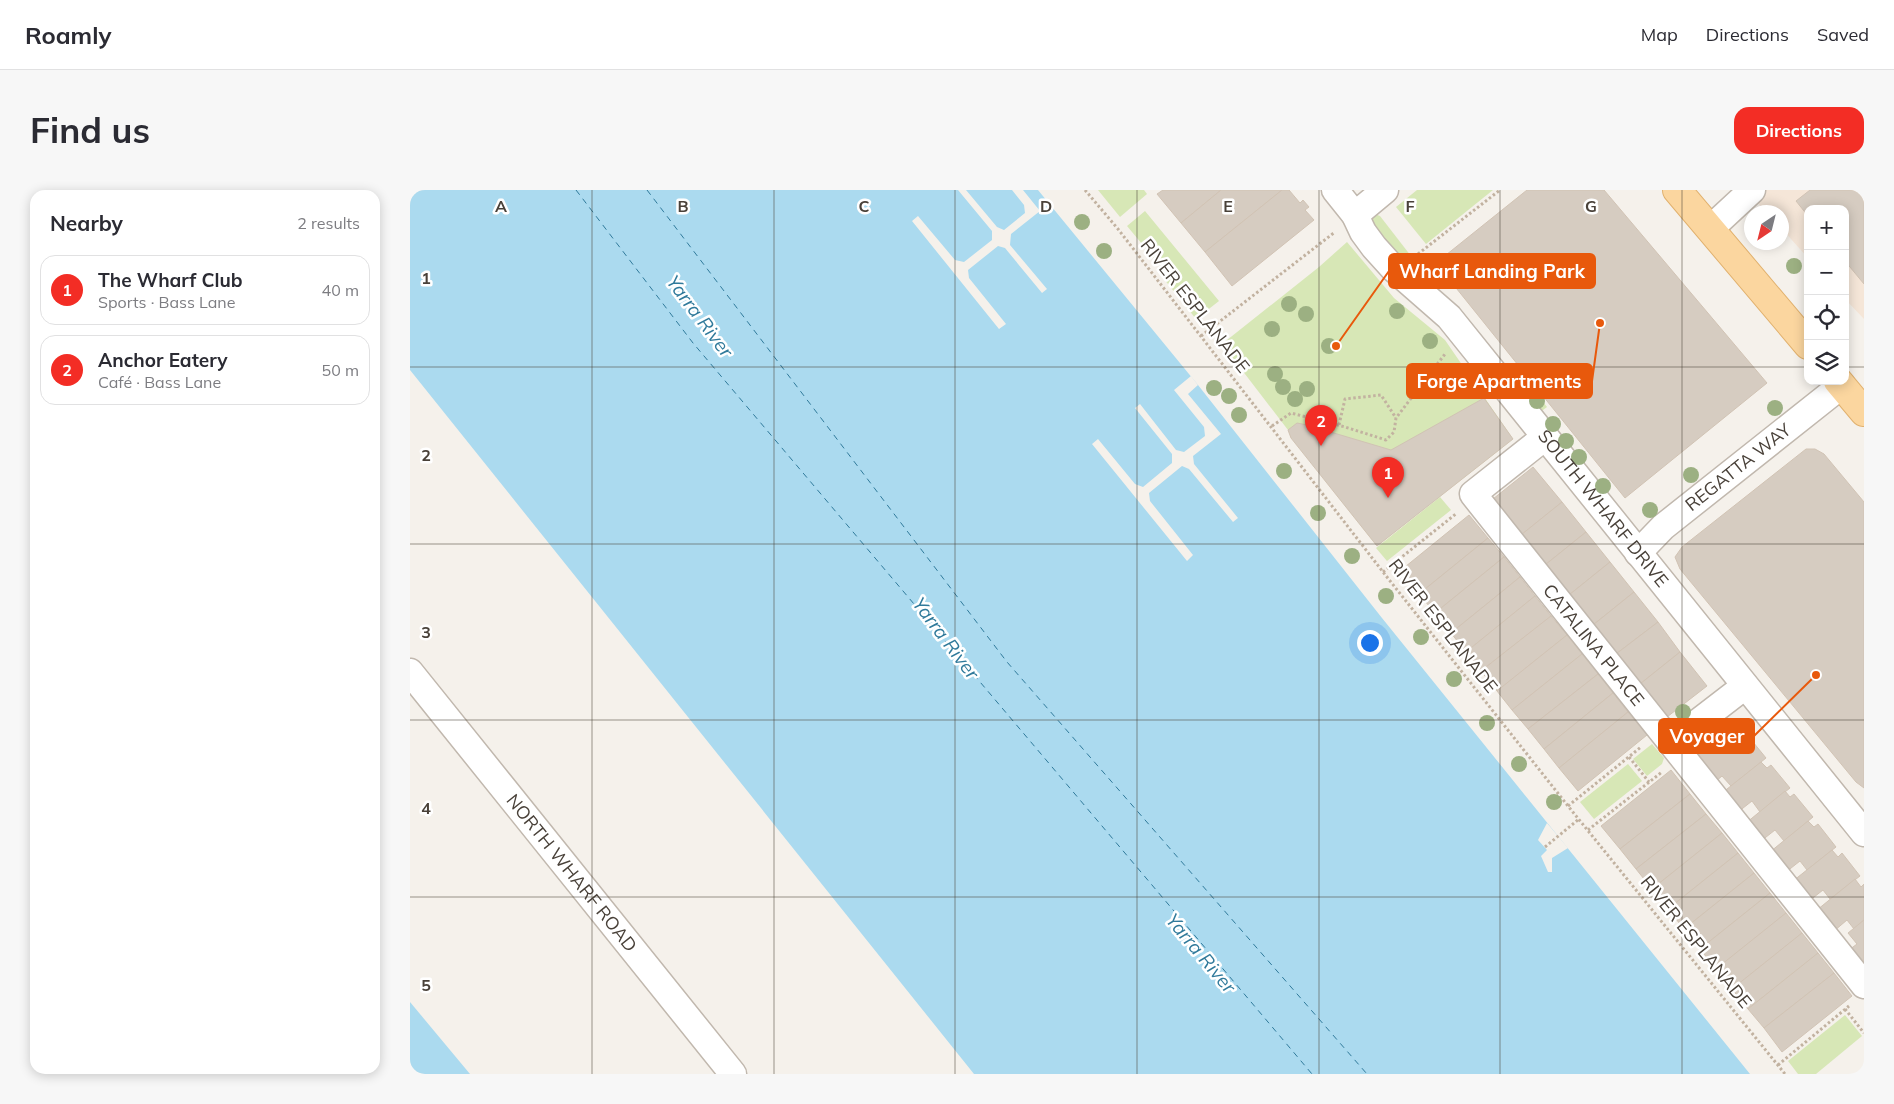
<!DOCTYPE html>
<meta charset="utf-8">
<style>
:root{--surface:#fff;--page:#f7f7f7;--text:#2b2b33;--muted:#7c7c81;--line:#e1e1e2;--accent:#f32d25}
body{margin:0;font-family:Mulish,sans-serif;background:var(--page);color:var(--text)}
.controls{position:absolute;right:15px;top:15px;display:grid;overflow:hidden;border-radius:10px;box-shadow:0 2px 12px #0003}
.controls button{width:45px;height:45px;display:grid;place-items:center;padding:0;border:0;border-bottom:1px solid var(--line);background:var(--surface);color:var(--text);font:25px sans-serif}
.compass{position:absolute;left:1334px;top:15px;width:45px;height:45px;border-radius:50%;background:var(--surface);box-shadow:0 2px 12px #0003;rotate:215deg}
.you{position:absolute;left:959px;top:452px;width:18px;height:18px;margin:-12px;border:4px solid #fff;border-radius:50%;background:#1a73e8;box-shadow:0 0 0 8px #1a73e833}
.badge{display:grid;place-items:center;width:32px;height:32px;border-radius:50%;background:var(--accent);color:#fff;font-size:16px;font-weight:700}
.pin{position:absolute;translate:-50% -41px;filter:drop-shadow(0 1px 2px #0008)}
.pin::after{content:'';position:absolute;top:26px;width:18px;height:15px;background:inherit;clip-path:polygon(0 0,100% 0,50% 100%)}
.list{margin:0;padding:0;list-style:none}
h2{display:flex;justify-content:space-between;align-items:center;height:65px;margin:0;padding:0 20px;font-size:21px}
h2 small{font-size:16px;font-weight:400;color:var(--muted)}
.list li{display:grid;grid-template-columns:32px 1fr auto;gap:15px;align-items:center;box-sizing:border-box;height:70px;margin:0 10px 10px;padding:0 10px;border:1px solid var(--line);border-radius:15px}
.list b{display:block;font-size:19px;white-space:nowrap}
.list p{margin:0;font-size:16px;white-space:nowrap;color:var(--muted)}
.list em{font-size:16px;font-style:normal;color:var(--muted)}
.icon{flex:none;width:28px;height:28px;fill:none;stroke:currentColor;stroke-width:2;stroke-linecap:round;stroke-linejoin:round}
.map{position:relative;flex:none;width:1454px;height:884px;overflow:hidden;border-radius:15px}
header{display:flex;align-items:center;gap:30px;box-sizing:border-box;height:70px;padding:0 25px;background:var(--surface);border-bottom:1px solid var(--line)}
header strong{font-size:24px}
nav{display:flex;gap:28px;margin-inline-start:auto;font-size:18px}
.intro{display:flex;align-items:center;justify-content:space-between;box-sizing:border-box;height:120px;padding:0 30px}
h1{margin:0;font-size:35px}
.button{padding:12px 22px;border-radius:15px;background:var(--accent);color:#fff;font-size:18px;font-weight:700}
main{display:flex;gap:30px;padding:0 30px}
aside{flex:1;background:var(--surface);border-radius:15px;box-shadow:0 2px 12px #0003}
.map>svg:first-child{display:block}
</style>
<header>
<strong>Roamly</strong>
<nav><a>Map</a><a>Directions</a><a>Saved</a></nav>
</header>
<div class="intro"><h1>Find us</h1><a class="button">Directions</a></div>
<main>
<aside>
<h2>Nearby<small>2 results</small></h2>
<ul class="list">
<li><span class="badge">1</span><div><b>The Wharf Club</b><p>Sports · Bass Lane</p></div><em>40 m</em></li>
<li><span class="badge">2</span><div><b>Anchor Eatery</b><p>Café · Bass Lane</p></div><em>50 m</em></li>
</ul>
</aside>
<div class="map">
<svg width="1454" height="884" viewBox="0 0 1454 884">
<rect width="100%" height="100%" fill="#f5f1eb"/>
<!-- commercial -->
<path fill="#f5e6d8" d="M1336 0H1454V129L1435 109V19H1398V68L1372 39V22H1356Z"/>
<!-- green -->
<g fill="#d7e7b6">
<path d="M688 0H734L737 4 710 27Z"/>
<path d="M1007 0H1083L1016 54 986 17Z"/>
<path d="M735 21 809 111 786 129 754 89 758 85 717 36Z"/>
<path d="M965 24 970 26 1001 66 996 71 986 63 960 32Z"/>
<path d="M937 52 984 108 1035 150 1103 249 967 356 881 247 878 240 812 154 909 77Z"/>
<path d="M1114 187 1137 217 1129 223 1106 192Z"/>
<path d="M1030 307 1041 320 977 371 966 358Z"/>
<path d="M1242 554 1254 568 1252 574 1237 586 1223 569Z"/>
<path d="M1218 574 1232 591 1184 629 1170 612Z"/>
<path d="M1435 825 1452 846 1406 884H1388L1378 871Z"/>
</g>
<!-- water -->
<g fill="#abdaef">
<path d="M0 0H628L788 195 972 428 1340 884H564L0 180Z"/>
<path d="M0 812 60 884H0Z"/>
</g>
<!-- pier -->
<g fill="#f5f1eb">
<path d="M548 0H556L587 37 594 40 615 23 614 15 602 0H613L630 21 601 44 600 55 637 99 632 103 595 58 588 56 558 80 559 88 596 134 589 139 502 31 508 26 545 70 554 72 582 50V41Z"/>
<path d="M781 186 788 195 778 204 811 244 783 266 784 274 828 328 823 332 779 279 772 276 739 303 740 311 783 365 777 371 682 254 688 249 725 294 733 297 762 273V264L725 218 730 214 766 260 774 262 795 246 794 237 764 200Z"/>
<path d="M1137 633 1158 658 1142 668V682H1138L1131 666 1137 660 1128 650Z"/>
</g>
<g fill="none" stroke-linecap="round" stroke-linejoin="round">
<!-- ferry -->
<g stroke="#307a9b" stroke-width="1" stroke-dasharray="6 5" stroke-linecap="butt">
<path d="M166 0 283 153 902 884"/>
<path d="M237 0 597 472 957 884"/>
</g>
</g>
<!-- building -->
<g fill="#d6ccc1" stroke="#d1c3b4">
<path d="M753 0H811L771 33 747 4Z"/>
<path d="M811 0H872L795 62 771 33Z"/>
<path d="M872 0H879L890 13 893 10 899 17 895 20 904 30 822 96 795 62Z"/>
<path d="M1117 0H1194L1357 193 1215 308 1026 73Z"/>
<path d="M1400 0H1454V94L1435 71V19H1398V26L1386 11Z"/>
<path d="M1074 208 1103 249 967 356 881 248 878 240 887 233 897 235 981 260Z"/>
<path d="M1396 259H1405L1414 264 1454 312V598L1446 592 1270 379 1265 367 1272 357Z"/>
<path d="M1123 277 1152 312 1111 345 1083 309Z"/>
<path d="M1152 312 1176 342 1135 375 1111 345Z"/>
<path d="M1059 325 1078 348 1009 404 990 381Z"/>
<path d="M1176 342 1200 372 1159 405 1135 375Z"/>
<path d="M1078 348 1094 367 1025 423 1009 404Z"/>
<path d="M1094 367 1110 387 1041 443 1025 423Z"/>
<path d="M1200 372 1224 402 1183 435 1159 405Z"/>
<path d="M1110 387 1125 406 1056 462 1041 443Z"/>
<path d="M1224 402 1248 432 1206 464 1183 435Z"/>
<path d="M1125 406 1141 426 1071 481 1056 462Z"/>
<path d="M1141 426 1157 445 1087 501 1071 481Z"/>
<path d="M1248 432 1270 462 1230 494 1206 464Z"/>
<path d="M1157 445 1172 464 1102 520 1087 501Z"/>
<path d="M1270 462 1297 496 1257 527 1230 494Z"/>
<path d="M1172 464 1188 484 1118 539 1102 520Z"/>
<path d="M1188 484 1203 503 1134 559 1118 539Z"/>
<path d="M1203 503 1218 522 1149 578 1134 559Z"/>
<path d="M1218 522 1237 545 1168 601 1149 578Z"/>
<path d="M1330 536 1356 568 1321 596 1312 586 1305 592 1283 566 1309 545 1314 550Z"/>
<path d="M1351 572 1357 578 1361 575 1380 598 1350 622 1342 611 1328 622 1312 603Z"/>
<path d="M1261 580 1280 604 1210 659 1191 636Z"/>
<path d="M1375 601 1380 607 1384 604 1403 627 1374 651 1365 640 1351 651 1336 633Z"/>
<path d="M1280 604 1296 624 1226 679 1210 659Z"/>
<path d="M1296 624 1312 643 1242 699 1226 679Z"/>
<path d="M1398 631 1404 637 1408 634 1426 657 1397 680 1390 671 1376 682 1360 662Z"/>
<path d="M1312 643 1328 663 1258 719 1242 699Z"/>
<path d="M1422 660 1428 667 1432 663 1450 686 1420 709 1413 700 1399 711 1383 691Z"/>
<path d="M1328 663 1344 683 1274 739 1258 719Z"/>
<path d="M1344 683 1360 703 1290 759 1274 739Z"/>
<path d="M1445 689 1451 697 1454 694V730L1444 739 1437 730 1424 741 1407 720Z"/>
<path d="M1360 703 1376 723 1306 779 1290 759Z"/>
<path d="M1376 723 1392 743 1322 799 1306 779Z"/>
<path d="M1454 730V779L1439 760 1447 754 1438 743Z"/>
<path d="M1392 743 1408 763 1338 819 1322 799Z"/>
<path d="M1408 763 1424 783 1354 838 1338 819Z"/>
<path d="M1424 783 1442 806 1372 862 1354 838Z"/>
</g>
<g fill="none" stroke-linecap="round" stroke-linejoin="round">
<!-- minor casing -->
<g stroke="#c1b8ae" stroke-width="29">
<g id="minor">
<path id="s1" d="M925 0 945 25 953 42 964 57 983 78 1039 127 1454 643"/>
<path d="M945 25 975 0"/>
<path d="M1300 39 1342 0"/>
<path id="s2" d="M1135 247 1063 304 1454 795"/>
<path id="s3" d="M1228 363 1253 337 1432 195"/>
<path id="s4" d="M0 482 323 884"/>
<path d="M1261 553 1335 496"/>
</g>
</g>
<!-- major casing -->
<g stroke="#e1b16e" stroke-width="30">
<g id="major">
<path d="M1267 0 1398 155"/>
<path d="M1428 191 1454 222"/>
</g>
</g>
<!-- path -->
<g stroke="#c2b2a0" stroke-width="3" stroke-dasharray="2.5 2.5" stroke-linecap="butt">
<path d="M675 0 708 39 973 382 1158 616 1375 884"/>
<path d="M1008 64 1090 0"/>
<path d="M791 146 925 42"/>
<path d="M929 235 935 209 971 205 986 228"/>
<path d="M862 236 881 223 935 237 976 250 984 242 986 228 1035 164"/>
<path d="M973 382 1047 323"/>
<path d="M1219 567 1239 592"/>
<path d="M1158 616 1231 557"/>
<path d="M1178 640 1252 582"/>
<path d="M1135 657 1169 629"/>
<path d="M1435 819 1454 843"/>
<path d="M1368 875 1439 816"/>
</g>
<!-- minor -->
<use href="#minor" stroke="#fff" stroke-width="26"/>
<!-- major -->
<use href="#major" stroke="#fbd69f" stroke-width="28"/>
</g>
<!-- trees -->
<g fill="#9cb082">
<circle cx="672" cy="32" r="8"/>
<circle cx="694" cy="61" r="8"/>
<circle cx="1384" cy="76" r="8"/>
<circle cx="879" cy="114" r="8"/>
<circle cx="987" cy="121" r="8"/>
<circle cx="896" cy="124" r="8"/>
<circle cx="862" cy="139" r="8"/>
<circle cx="1020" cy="151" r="8"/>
<circle cx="919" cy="156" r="8"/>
<circle cx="865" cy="184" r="8"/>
<circle cx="873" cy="197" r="8"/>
<circle cx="804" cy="198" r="8"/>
<circle cx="897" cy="199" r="8"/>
<circle cx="819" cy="206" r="8"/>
<circle cx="885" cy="209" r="8"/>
<circle cx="1127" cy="211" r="8"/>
<circle cx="1365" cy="218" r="8"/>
<circle cx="829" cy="225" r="8"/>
<circle cx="1143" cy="234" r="8"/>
<circle cx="1156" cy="251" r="8"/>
<circle cx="1169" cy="267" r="8"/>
<circle cx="874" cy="281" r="8"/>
<circle cx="1281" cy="285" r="8"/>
<circle cx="1193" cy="296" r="8"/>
<circle cx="1240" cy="320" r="8"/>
<circle cx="908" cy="323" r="8"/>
<circle cx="942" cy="366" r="8"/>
<circle cx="976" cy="406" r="8"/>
<circle cx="1011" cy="447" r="8"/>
<circle cx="1044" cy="489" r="8"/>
<circle cx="1273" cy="522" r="8"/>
<circle cx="1077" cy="533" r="8"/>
<circle cx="1109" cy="574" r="8"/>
<circle cx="1144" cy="612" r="8"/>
</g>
<!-- grid -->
<path fill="none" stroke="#494139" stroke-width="1" stroke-opacity="0.55" d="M182 0V884M364 0V884M545 0V884M727 0V884M909 0V884M1090 0V884M1272 0V884M0 177H1398M1435 177H1454M0 354H1454M0 530H1454M0 707H1454"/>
<g text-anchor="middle" stroke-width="5" stroke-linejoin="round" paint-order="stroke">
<!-- street labels -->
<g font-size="18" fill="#494139" stroke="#fff">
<text transform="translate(785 116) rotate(52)" y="6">RIVER ESPLANADE</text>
<text dy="6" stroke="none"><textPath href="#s3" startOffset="132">REGATTA WAY</textPath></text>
<text dy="6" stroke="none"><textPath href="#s1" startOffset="418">SOUTH WHARF DRIVE</textPath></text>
<text transform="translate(1033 436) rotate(52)" y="6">RIVER ESPLANADE</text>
<text dy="6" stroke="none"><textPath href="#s2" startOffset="285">CATALINA PLACE</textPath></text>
<text dy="6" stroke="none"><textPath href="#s4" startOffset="258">NORTH WHARF ROAD</textPath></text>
<text transform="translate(1286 752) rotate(51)" y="6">RIVER ESPLANADE</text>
</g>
<!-- water labels -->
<g font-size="19" font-style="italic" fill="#307a9b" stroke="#fff">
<text transform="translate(290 126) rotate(53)" y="7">Yarra River</text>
<text transform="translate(536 448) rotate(53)" y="7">Yarra River</text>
<text transform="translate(791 763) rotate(50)" y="7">Yarra River</text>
</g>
</g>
<g font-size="16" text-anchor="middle" font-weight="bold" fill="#494139" stroke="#fff" stroke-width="5" stroke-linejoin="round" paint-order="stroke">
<text x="91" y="22">A</text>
<text x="273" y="22">B</text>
<text x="454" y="22">C</text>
<text x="636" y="22">D</text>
<text x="818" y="22">E</text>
<text x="1000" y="22">F</text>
<text x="1181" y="22">G</text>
<text x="16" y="94">1</text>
<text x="16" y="271">2</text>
<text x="16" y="448">3</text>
<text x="16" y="624">4</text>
<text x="16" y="801">5</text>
</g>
<!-- callouts -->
<path fill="none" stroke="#e8590c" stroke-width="2" d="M926 156L979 81M1190 133L1182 191M1406 485L1344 546"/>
<g fill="#e8590c" stroke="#fff" stroke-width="2">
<circle cx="926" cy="156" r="5"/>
<circle cx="1190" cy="133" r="5"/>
<circle cx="1406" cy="485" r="5"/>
</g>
<g fill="#e8590c" stroke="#e8590c" stroke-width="2">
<rect x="979" y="64" width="206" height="34" rx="5"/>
<rect x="997" y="174" width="185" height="34" rx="5"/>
<rect x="1249" y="529" width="95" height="34" rx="5"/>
</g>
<g font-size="19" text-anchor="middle" font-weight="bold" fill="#fff">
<text x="1082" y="88">Wharf Landing Park</text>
<text x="1089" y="198">Forge Apartments</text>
<text x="1297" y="553">Voyager</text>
</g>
</svg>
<div class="controls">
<button>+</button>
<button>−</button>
<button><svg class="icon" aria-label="locate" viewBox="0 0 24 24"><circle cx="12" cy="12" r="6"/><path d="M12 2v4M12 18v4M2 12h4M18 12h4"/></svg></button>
<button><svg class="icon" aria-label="layers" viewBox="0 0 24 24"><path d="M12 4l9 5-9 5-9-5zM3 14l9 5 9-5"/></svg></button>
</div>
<svg class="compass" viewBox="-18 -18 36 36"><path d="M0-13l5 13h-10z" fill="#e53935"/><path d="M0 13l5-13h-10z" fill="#7c7c81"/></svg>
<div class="you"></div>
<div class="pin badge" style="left:978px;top:308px">1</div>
<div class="pin badge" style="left:911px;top:256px">2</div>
</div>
</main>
